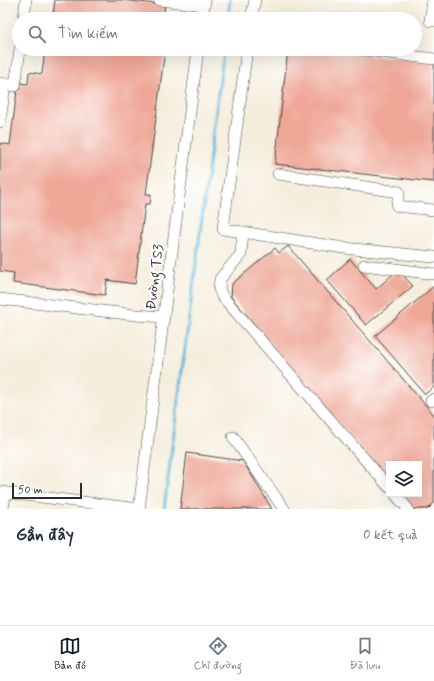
<!DOCTYPE html>
<html lang="vi">
<meta charset="utf-8">
<style>
:root{--surface:#fff;--page:#f2f2f3;--text:#1f2937;--muted:#747a83;--line:#e0e1e3;--accent:#111827}
body{margin:0;font-family:Mynerve,sans-serif;background:var(--page);color:var(--text)}
.controls{position:absolute;right:12px;bottom:12px;display:grid;overflow:hidden;border-radius:0px;box-shadow:0 4px 16px #0002}
.controls button{width:36px;height:36px;display:grid;place-items:center;padding:0;border:0;border-bottom:1px solid var(--line);background:var(--surface);color:var(--text);font:20px sans-serif}
.scale{position:absolute;left:12px;bottom:10px;width:70px;box-sizing:border-box;padding-left:4px;border:2px solid #2b2b2b;border-top:0;font-size:11px;line-height:14px;white-space:nowrap;color:#2b2b2b;-webkit-text-stroke:3px #fff;paint-order:stroke}
.list{margin:0;padding:0;list-style:none}
h2{display:flex;justify-content:space-between;align-items:center;height:52px;margin:0;padding:0 16px;font-size:17px}
h2 small{font-size:13px;font-weight:400;color:var(--muted)}
.icon{flex:none;width:22px;height:22px;fill:none;stroke:currentColor;stroke-width:2;stroke-linecap:round;stroke-linejoin:round}
.map{position:relative;flex:none;width:434px;height:509px;overflow:hidden}
.search{position:absolute;background:var(--surface);box-shadow:0 4px 16px #0002;left:12px;right:12px;top:12px;height:44px;display:flex;align-items:center;gap:10px;box-sizing:border-box;padding:0 14px;border-radius:22px;color:var(--muted);font-size:15px}
.sheet{height:116px;background:var(--surface)}
nav{display:flex;justify-content:space-around;align-items:center;box-sizing:border-box;height:56px;border-top:1px solid var(--line);background:var(--surface);font-size:11px;color:var(--muted)}
nav a{display:grid;justify-items:center;gap:2px}
nav .on{color:var(--accent)}
.map>svg:first-child{display:block}
</style>
<div class="map">
<svg width="434" height="509" viewBox="0 0 434 509">
<rect width="100%" height="100%" fill="#fff"/>
<filter id="ink" filterUnits="userSpaceOnUse"><feTurbulence type="fractalNoise" baseFrequency=".025" numOctaves="2"/><feDisplacementMap in="SourceGraphic" scale="8" xChannelSelector="R" yChannelSelector="G"/><feConvolveMatrix kernelMatrix="1 2 1 2 8 2 1 2 1" color-interpolation-filters="sRGB"/></filter>
<filter id="wash" filterUnits="userSpaceOnUse"><feTurbulence type="fractalNoise" baseFrequency=".012" numOctaves="4" result="noise"/><feDisplacementMap in="SourceGraphic" scale="16" xChannelSelector="R" yChannelSelector="G"/><feGaussianBlur stdDeviation="0.9" result="paint"/><feColorMatrix in="noise" values="0 0 0 0 0 0 0 0 0 0 0 0 0 0 0 0 0 1.4 0 .05"/><feComposite in="paint" operator="in"/></filter>
<g filter="url(#wash)">
<rect width="100%" height="100%" fill="#f5eedd"/>
<g fill="none" stroke-linecap="round" stroke-linejoin="round">
<!-- stream -->
<g stroke="#5eb4db" stroke-width="3">
<path d="M228 19 230 0"/>
<path d="M164 509 224 49"/>
</g>
</g>
<g id="blocks">
<!-- building -->
<g fill="#efa898">
<path d="M55 0H121L165 5 163 19H49L50 14H53Z"/>
<path d="M45 49H165L146 194H151L150 204H145L135 284 107 280 105 295 13 283 14 273 0 271V143L10 145 18 83 28 84 29 72 42 74Z"/>
<path d="M288 49H316L434 63V182L275 164Z"/>
<path d="M288 246 434 415V503L428 509H413L400 494H419V464H389V481L231 297 232 284 275 248 279 253Z"/>
<path d="M350 259 376 289 398 270 413 286 366 325 327 280Z"/>
<path d="M434 286V387L425 394 375 336Z"/>
<path d="M187 453 243 461 272 509H180Z"/>
</g>
</g>
</g>
<g filter="url(#ink)">
<use href="#blocks" fill-opacity="0" stroke="#494846" stroke-width="1"/>
<g fill="none" stroke-linecap="round" stroke-linejoin="round">
<!-- minor casing -->
<g stroke="#494846" stroke-width="12">
<g id="minor">
<path d="M159 0 204 5"/>
<path d="M433 0 430 21H434"/>
<path d="M24 19 26 0"/>
<path d="M202 19 205 0"/>
<path d="M251 19 255 0"/>
<path d="M247 49 223 229 344 248 434 257"/>
<path d="M358 49 434 59"/>
<path d="M0 83 15 86 20 49"/>
<path d="M0 122 5 84"/>
<path d="M278 174 399 192 397 206 434 210"/>
<path d="M243 232 241 254 220 279 219 289 222 296 389 487"/>
<path d="M364 265 434 274"/>
<path d="M0 299 136 315 164 317"/>
<path d="M431 401 434 399"/>
<path d="M233 437 284 509"/>
<path d="M0 492 139 509"/>
<path d="M395 494 408 509"/>
<path d="M3 509 5 493"/>
<path d="M139 509 198 49"/>
</g>
</g>
<!-- minor -->
<use href="#minor" stroke="#fff" stroke-width="11"/>
</g>
</g>
<g text-anchor="middle" stroke-width="4" stroke-linejoin="round" paint-order="stroke">
<!-- street labels -->
<g font-size="14" fill="#2b2b2b" stroke="#fff">
<text transform="translate(154 277) rotate(-83)" y="5">Đường TS3</text>
</g>
</g>
</svg>
<div class="controls">
<button><svg class="icon" aria-label="layers" viewBox="0 0 24 24"><path d="M12 4l9 5-9 5-9-5zM3 14l9 5 9-5"/></svg></button>
</div>
<div class="scale">50 m</div>
<div class="search"><svg class="icon" aria-label="search" viewBox="0 0 24 24"><circle cx="10" cy="10" r="6"/><path d="M15 15l6 6"/></svg>Tìm kiếm</div>
</div>
<section class="sheet">
<h2>Gần đây<small>0 kết quả</small></h2>
<ul class="list">
</ul>
</section>
<nav>
<a class="on"><svg class="icon" aria-label="map" viewBox="0 0 24 24"><path d="M3 6l6-2 6 2 6-2v14l-6 2-6-2-6 2zM9 4v14M15 6v14"/></svg>Bản đồ</a>
<a><svg class="icon" aria-label="directions" viewBox="0 0 24 24"><path d="M12 3l9 9-9 9-9-9zM9 14v-3h6M13 9l2 2-2 2"/></svg>Chỉ đường</a>
<a><svg class="icon" aria-label="saved" viewBox="0 0 24 24"><path d="M7 4h10v16l-5-4-5 4z"/></svg>Đã lưu</a>
</nav>
